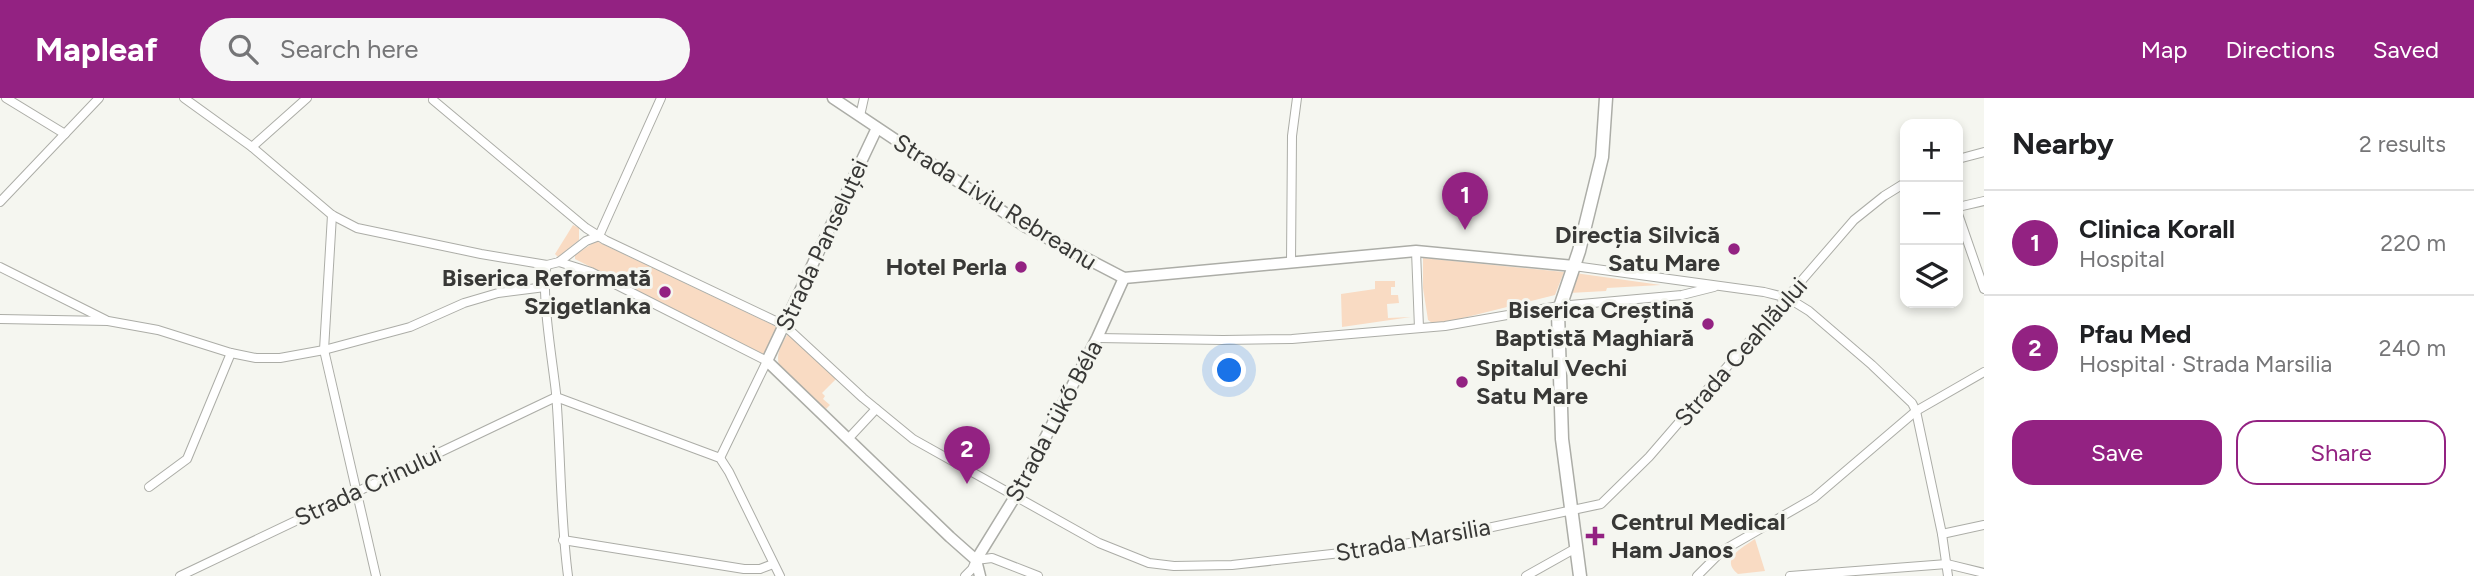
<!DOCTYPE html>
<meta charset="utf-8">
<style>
:root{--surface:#fff;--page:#f6f6f6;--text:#202124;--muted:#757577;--line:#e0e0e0;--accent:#932282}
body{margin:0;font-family:Figtree,sans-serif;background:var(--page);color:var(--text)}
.controls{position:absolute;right:21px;top:21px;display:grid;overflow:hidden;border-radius:14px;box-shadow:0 4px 10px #0003}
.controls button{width:63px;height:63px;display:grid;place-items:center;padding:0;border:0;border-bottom:2px solid var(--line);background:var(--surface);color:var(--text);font:35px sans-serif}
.you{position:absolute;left:1230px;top:273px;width:24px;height:24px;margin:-18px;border:5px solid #fff;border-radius:50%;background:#1a73e8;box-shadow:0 0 0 10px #1a73e833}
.badge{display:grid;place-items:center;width:46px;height:46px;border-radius:50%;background:var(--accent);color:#fff;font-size:23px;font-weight:700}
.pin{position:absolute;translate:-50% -58px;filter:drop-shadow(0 2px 4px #0008)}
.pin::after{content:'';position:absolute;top:37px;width:24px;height:21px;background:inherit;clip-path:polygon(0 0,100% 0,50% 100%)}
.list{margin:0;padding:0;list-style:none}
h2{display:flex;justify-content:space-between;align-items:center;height:91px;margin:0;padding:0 28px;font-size:30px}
h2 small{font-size:23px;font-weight:400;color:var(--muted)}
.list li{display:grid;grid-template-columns:46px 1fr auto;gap:21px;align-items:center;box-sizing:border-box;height:105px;padding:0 28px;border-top:2px solid var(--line)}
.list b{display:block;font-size:26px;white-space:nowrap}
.list p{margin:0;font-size:23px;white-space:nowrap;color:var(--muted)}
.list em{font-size:23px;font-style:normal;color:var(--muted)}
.actions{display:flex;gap:14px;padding:21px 28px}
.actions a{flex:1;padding:16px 0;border:2px solid var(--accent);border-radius:21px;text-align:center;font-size:24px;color:var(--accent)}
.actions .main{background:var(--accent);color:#fff}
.icon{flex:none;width:38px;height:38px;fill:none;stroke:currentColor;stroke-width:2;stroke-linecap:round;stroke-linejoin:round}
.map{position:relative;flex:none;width:1984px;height:478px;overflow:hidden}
header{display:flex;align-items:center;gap:42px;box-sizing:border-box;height:98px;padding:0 35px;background:var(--accent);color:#fff}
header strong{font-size:33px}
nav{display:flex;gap:38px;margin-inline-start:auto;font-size:24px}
.search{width:490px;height:63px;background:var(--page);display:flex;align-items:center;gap:18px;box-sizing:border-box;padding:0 24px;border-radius:38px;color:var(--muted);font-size:26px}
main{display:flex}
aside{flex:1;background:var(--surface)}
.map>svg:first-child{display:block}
</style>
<header>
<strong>Mapleaf</strong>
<div class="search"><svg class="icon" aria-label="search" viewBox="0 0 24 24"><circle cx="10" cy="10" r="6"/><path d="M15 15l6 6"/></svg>Search here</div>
<nav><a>Map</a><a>Directions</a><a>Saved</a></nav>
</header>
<main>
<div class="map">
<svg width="1984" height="478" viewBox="0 0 1984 478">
<rect width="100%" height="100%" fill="#f5f6f0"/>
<!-- green -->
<g fill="#f9dbc3">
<path d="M573 127 579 130V142L558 159 555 156Z"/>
<path d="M596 143 777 229 765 257 575 161V157Z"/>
<path d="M1423 160 1564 174 1555 197 1435 227 1428 222 1423 190Z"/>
<path d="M1575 175 1661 187 1607 190 1606 193 1569 195Z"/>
<path d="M1375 183H1395V189H1391V197H1398L1399 205 1387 206 1388 220 1411 219 1342 229 1341 196 1375 191Z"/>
<path d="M789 234 837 280 822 295 825 298 823 301 830 307 826 311C811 299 777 279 778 260 778 251 784 242 789 234Z"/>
<path d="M1755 441 1765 473 1738 476C1719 461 1743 449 1755 441Z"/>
</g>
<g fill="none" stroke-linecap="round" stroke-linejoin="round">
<!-- minor casing -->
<g stroke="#acada7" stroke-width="10">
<g id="minor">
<path d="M6 0 65 36"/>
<path d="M184 0 252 49 332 117 357 130 481 156 547 167 559 164 586 143 599 138"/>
<path d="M433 2 586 130 605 142 784 227 863 300 913 341 1099 445 1149 465 1174 468 1232 467 1341 455 1431 442 1601 406 1649 359 1854 122 1884 98 1905 85"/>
<path d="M860 18 864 0"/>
<path d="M252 49 307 0"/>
<path d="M1958 61 1984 54"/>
<path d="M0 104 99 0"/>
<path d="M1958 109 1984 103"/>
<path d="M1958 116 1984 191"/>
<path d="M332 117 324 252 376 478"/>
<path d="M599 138 661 0"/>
<path d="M1416 153 1419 230"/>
<path d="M559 164 591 174 767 263 720 360"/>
<path d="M1291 164 1292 38 1297 0"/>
<path d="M547 167C540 191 553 266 556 295 561 356 560 417 568 478"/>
<path d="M1574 168 1764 194 1788 200 1809 213 1872 267 1912 305 1916 313 1942 436 1948 478"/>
<path d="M0 169 106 222"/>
<path d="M0 221 108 223 158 232 231 255 256 260H280L324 252 410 229 464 205 498 195 545 189"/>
<path d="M1097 240 1223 242 1292 241 1445 228 1559 208 1682 197 1714 189"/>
<path d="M556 299 720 360 729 374 780 478"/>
<path d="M848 341 876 311"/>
<path d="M149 389 187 361 231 255"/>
<path d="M1942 436 1984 427"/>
<path d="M563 442 744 471H760L773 466"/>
<path d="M180 478 556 299"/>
<path d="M965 478 972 471 976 462 992 460 1038 478"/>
<path d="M1526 478 1576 450"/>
<path d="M1697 478 1722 453 1814 400 1916 313 1984 274"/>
<path d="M1790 478 1947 466 1984 475"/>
</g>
</g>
<!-- secondary casing -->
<g stroke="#acada7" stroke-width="13">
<g id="secondary">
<path d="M833 0 1026 129 1124 180 1416 153 1574 168"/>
<path d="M877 30 767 263 950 439 976 462 980 478"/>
<path d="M976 462 1013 402 1097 240 1124 180"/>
</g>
</g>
<!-- primary casing -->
<g stroke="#acada7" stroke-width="15">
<path id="primary" d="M1580 478 1562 341 1558 215 1579 153 1602 59 1606 0"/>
</g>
<!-- minor -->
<use href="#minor" stroke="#fff" stroke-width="8"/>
<!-- secondary -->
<use href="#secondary" stroke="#fff" stroke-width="10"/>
<!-- primary -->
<use href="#primary" stroke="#fff" stroke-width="12"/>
</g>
<!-- markers -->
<g fill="#932282" stroke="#f5f6f0" stroke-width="2.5">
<circle cx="1734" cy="151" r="7"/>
<circle cx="1021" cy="169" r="7"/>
<circle cx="665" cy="194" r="7"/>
<circle cx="1708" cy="226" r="7"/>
<circle cx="1462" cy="284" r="7"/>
<path d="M1591.5 427.5h7v7h7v7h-7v7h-7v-7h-7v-7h7z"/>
</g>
<g text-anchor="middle" stroke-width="6" stroke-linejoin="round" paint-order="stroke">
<!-- street labels -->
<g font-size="24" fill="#383836" stroke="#f5f6f0">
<text transform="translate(995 104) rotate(32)" y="8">Strada Liviu Rebreanu</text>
<text transform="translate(822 147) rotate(-65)" y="8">Strada Panseluței</text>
<text transform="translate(1741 254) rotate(-49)" y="8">Strada Ceahlăului</text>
<text transform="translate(1054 323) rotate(-62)" y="8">Strada Lükő Béla</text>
<text transform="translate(368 388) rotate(-25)" y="8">Strada Crinului</text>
<text transform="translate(1413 442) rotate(-10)" y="8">Strada Marsilia</text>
</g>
<!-- poi labels -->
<g font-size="24" font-weight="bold" fill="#383836" stroke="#f5f6f0" text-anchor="end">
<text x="1720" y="145">Direcția Silvică<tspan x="1720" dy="28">Satu Mare</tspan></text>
<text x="1007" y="177">Hotel Perla</text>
<text x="651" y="188">Biserica Reformată<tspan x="651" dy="28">Szigetlanka</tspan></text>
<text x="1694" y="220">Biserica Creștină<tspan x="1694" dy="28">Baptistă Maghiară</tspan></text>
<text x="1476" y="278" text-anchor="start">Spitalul Vechi<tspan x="1476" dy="28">Satu Mare</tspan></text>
<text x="1611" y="432" text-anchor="start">Centrul Medical<tspan x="1611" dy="28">Ham Janos</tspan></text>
</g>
</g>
</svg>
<div class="controls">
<button>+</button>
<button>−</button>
<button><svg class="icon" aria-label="layers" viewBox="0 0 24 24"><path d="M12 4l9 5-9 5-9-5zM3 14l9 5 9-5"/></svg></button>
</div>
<div class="you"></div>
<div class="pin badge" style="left:1465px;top:132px">1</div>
<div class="pin badge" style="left:967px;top:386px">2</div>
</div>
<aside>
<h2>Nearby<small>2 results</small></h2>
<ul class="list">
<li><span class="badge">1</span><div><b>Clinica Korall</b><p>Hospital</p></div><em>220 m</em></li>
<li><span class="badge">2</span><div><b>Pfau Med</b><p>Hospital · Strada Marsilia</p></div><em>240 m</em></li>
</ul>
<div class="actions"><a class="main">Save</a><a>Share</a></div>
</aside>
</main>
